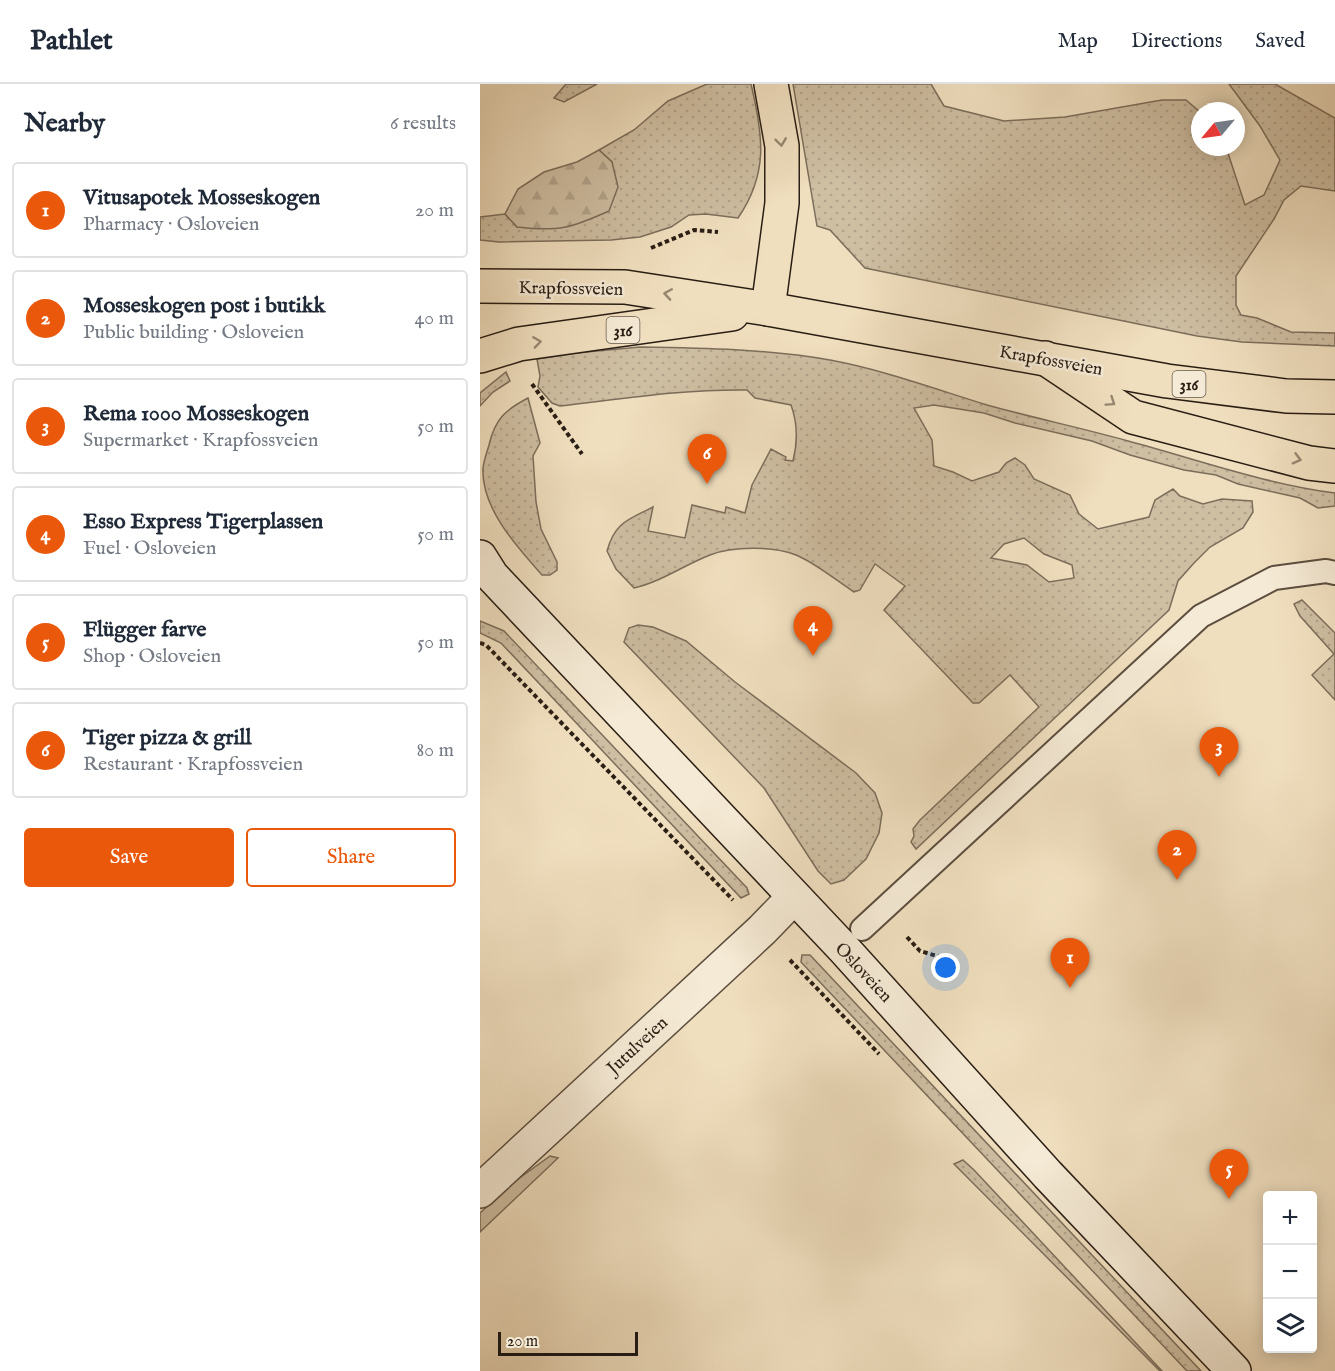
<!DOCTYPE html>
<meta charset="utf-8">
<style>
:root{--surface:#fff;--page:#f6f6f7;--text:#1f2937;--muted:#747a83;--line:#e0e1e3;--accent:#ea580c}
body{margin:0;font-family:"IM FELL English",serif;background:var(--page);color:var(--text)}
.controls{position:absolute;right:18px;bottom:18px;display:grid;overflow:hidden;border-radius:6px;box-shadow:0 3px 15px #0003}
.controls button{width:54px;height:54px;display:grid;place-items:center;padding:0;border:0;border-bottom:2px solid var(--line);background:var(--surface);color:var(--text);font:30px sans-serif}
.compass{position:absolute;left:711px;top:18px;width:54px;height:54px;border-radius:50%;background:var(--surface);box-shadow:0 3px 15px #0003;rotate:241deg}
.scale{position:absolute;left:18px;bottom:15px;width:140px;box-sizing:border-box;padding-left:6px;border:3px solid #2a1e14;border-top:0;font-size:16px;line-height:21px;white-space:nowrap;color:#2a1e14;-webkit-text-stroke:4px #f5ead5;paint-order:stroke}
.you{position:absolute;left:466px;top:884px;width:21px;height:21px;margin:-15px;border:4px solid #fff;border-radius:50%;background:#1a73e8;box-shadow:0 0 0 9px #1a73e833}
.badge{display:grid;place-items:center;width:39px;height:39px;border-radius:50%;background:var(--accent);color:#fff;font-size:20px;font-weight:700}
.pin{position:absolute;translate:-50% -50px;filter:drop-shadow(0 2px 3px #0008)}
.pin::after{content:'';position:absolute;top:32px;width:21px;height:18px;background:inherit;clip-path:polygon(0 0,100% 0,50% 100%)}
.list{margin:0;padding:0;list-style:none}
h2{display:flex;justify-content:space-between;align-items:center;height:78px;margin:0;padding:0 24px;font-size:26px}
h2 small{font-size:20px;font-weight:400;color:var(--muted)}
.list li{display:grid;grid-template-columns:39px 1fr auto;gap:18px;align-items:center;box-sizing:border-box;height:96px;margin:0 12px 12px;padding:0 12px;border:2px solid var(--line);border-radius:6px}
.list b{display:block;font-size:22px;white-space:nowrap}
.list p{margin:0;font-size:20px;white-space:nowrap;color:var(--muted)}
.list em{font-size:20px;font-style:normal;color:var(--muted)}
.actions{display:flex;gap:12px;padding:18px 24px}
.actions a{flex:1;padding:14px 0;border:2px solid var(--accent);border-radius:6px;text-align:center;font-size:21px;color:var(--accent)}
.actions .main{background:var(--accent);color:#fff}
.icon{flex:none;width:33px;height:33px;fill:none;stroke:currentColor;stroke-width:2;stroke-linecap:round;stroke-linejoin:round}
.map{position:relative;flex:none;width:855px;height:1287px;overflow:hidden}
header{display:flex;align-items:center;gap:36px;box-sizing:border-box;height:84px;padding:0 30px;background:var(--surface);border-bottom:2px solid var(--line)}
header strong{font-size:28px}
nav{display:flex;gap:33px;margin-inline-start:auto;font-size:21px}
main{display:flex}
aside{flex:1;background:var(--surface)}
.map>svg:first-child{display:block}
</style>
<header>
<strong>Pathlet</strong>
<nav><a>Map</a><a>Directions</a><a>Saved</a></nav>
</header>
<main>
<aside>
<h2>Nearby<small>6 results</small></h2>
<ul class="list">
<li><span class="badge">1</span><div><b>Vitusapotek Mosseskogen</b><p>Pharmacy · Osloveien</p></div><em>20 m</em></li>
<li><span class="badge">2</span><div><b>Mosseskogen post i butikk</b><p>Public building · Osloveien</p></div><em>40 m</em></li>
<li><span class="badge">3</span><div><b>Rema 1000 Mosseskogen</b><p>Supermarket · Krapfossveien</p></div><em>50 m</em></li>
<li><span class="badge">4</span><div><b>Esso Express Tigerplassen</b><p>Fuel · Osloveien</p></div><em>50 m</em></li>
<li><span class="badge">5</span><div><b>Flügger farve</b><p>Shop · Osloveien</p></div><em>50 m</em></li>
<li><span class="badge">6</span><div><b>Tiger pizza &amp; grill</b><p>Restaurant · Krapfossveien</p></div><em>80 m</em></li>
</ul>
<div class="actions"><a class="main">Save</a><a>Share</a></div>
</aside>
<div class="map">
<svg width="855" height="1287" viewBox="0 0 855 1287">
<defs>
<pattern id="grass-dots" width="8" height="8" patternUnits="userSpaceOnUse" patternTransform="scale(1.5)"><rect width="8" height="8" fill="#cebea2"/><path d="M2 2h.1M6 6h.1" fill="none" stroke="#b1a38b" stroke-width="1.8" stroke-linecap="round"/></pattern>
<pattern id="forest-firs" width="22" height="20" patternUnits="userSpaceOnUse" patternTransform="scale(1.5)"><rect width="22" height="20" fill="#cebea2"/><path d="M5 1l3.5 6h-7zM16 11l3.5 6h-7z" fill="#b1a38b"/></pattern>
</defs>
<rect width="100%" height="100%" fill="#f0dfbf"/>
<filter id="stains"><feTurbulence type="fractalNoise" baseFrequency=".00333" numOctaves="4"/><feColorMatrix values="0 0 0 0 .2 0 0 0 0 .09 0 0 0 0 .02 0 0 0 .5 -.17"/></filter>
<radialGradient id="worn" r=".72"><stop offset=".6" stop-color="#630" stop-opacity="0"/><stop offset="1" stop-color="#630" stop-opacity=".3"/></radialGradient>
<!-- grass -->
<g fill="url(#grass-dots)" stroke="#7c6e5b" stroke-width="1.5" fill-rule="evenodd">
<path d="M86 0H117L84 18 74 14Z"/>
<path d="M227 0H271C283 51 289 89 258 134L226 130 209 131 191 143 160 153 131 156 19 158 0 156V133L25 130 37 143 132 78 119 66 154 46 188 17Z"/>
<path d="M313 0H451L464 22 524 37 585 33 682 16H706L720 28V63H746L765 121 784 111 800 76 780 42 749 0H795L855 34V107L821 102 804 116 794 135 756 192V221L761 231 777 234 811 248 855 249V262L762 258 717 252 385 184 350 146 337 142Z"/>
<path d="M160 263C224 264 287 265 350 276 404 286 455 305 507 321 554 334 602 344 648 357 716 375 785 400 855 409V422L838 424 820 414 758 400 736 391 704 386 650 371 612 357 535 339 504 329 454 321 434 324 452 356 454 382 473 388 492 397 519 388 526 379 535 374 545 381 554 395 590 411 599 430 618 445 669 433 675 416 693 405 700 412 723 420 742 415 772 417 773 428 763 444 730 463 714 479 698 497 689 526 436 765 431 758 434 752 433 745 440 736 559 623 530 591 499 619H493L404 526 425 502 395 480 380 506 374 508C357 497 334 478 316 471 294 462 252 462 230 471 204 481 181 498 154 504L136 485 127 467C135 438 148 436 173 423L168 447 205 454 212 421 245 429 246 423 265 429 272 401 291 365 306 373 305 376 313 377C318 357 318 340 311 321L275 314 267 306C204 305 142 315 80 322L72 319 58 303 60 292 57 275 95 269ZM544 454 564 470 592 481 594 494 569 498 547 481 511 474 524 460Z"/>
<path d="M26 288 30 297 13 308 0 322V309Z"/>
<path d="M48 314 60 359 53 372 56 418 61 445 77 478V486L70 491H62C37 463 1 424 3 384 4 376 7 368 9 361 15 335 25 326 48 314Z"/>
<path d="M822 516 855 549V616L832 591 854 570 820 532 814 520Z"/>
<path d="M0 537 24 547 267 804 269 810 261 814 21 559 0 549Z"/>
<path d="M158 541 173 543 206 557 255 598 376 689 395 709 402 729 399 749 386 775 364 796 351 800 338 787 284 704 144 558 149 544Z"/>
<path d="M322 871H330L721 1287H707L321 878Z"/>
<path d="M483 1076 494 1086 682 1287H680L474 1080Z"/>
</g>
<!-- forest -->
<g fill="url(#forest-firs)" stroke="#7c6e5b" stroke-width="1.5">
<path d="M119 66 132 78 138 103 129 127C91 144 79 148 37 143L25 130 38 105 64 88 97 78Z"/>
<path d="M70 1072 78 1074 0 1148V1129L34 1098Z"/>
</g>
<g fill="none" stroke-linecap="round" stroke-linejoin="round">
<!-- lane casing -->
<g stroke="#5c4e3f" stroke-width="26">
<path id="lane" d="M382 845 721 532 794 494 846 487 855 489"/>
</g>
<!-- street casing -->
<g stroke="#5c4e3f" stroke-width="36">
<path id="street" d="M0 1107 282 846 313 814"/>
</g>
<!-- secondary casing -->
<g stroke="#2a1e14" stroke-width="36">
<path id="secondary" d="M0 473 12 492 363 864 568 1091 754 1287"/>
</g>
<!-- primary casing -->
<g stroke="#2a1e14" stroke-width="36">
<g id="primary">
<path d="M0 202 145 203 288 225 687 297 806 312 855 313"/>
<path d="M0 272 39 260 252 230"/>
</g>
</g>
<!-- highway casing -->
<g stroke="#2a1e14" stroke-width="36">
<g id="highway">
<path d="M288 225 302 119V62L291 0"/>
<path d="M565 274 653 333 829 379 855 382"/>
</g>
</g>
<!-- path -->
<g stroke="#2a1e14" stroke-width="4" stroke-dasharray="4.5 3" stroke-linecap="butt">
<path d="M171 164 214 146 238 148"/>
<path d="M52 300 102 370"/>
<path d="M0 559 6 561 253 816"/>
<path d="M427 853 440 867 464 874"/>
<path d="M310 876 399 970"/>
</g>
<!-- lane -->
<use href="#lane" stroke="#f5ead5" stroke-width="22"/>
<!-- street -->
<use href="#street" stroke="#f5ead5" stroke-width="33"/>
<!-- secondary -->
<use href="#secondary" stroke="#f5ead5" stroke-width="33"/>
<!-- primary -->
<use href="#primary" stroke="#f0dfbf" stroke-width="33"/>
<!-- highway -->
<use href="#highway" stroke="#f0dfbf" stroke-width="33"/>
</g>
<!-- one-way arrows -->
<defs><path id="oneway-chevron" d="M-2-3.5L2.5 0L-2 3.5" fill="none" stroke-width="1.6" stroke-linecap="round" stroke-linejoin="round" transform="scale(1.5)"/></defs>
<g stroke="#978872">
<use href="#oneway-chevron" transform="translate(301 58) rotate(83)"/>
<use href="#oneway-chevron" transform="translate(188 210) rotate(-171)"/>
<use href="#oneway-chevron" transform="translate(57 258) rotate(-8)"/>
<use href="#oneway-chevron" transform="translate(631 318) rotate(34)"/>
<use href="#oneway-chevron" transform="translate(817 375) rotate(15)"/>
</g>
<g text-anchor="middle" stroke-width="5" stroke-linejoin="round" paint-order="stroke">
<!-- shield labels -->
<g fill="#f5ead5" stroke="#675b4e" stroke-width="1.5">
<rect x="126.5" y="233" width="33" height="26" rx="4.5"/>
<rect x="692.5" y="287" width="33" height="26" rx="4.5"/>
</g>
<g font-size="16" font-weight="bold" fill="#2a1e14">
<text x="143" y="252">316</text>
<text x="709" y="306">316</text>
</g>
<!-- street labels -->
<g font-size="18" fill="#2a1e14" stroke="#f5ead5">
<text transform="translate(91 204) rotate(1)" y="6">Krapfossveien</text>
<text transform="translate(571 276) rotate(10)" y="6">Krapfossveien</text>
<text transform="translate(384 888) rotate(47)" y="6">Osloveien</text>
<text transform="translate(157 961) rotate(-43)" y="6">Jutulveien</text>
</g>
</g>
<rect width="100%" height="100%" filter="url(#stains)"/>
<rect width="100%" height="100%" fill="url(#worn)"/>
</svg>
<div class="controls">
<button>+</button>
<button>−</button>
<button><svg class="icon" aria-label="layers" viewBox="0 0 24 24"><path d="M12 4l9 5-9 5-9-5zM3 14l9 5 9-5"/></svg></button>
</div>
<svg class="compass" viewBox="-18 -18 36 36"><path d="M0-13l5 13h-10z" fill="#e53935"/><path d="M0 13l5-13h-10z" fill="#747a83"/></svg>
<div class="scale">20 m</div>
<div class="you"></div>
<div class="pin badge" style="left:590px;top:904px">1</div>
<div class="pin badge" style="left:697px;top:796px">2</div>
<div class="pin badge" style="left:739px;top:693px">3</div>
<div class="pin badge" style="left:333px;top:572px">4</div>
<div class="pin badge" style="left:749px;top:1115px">5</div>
<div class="pin badge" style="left:227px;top:400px">6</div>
</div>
</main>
